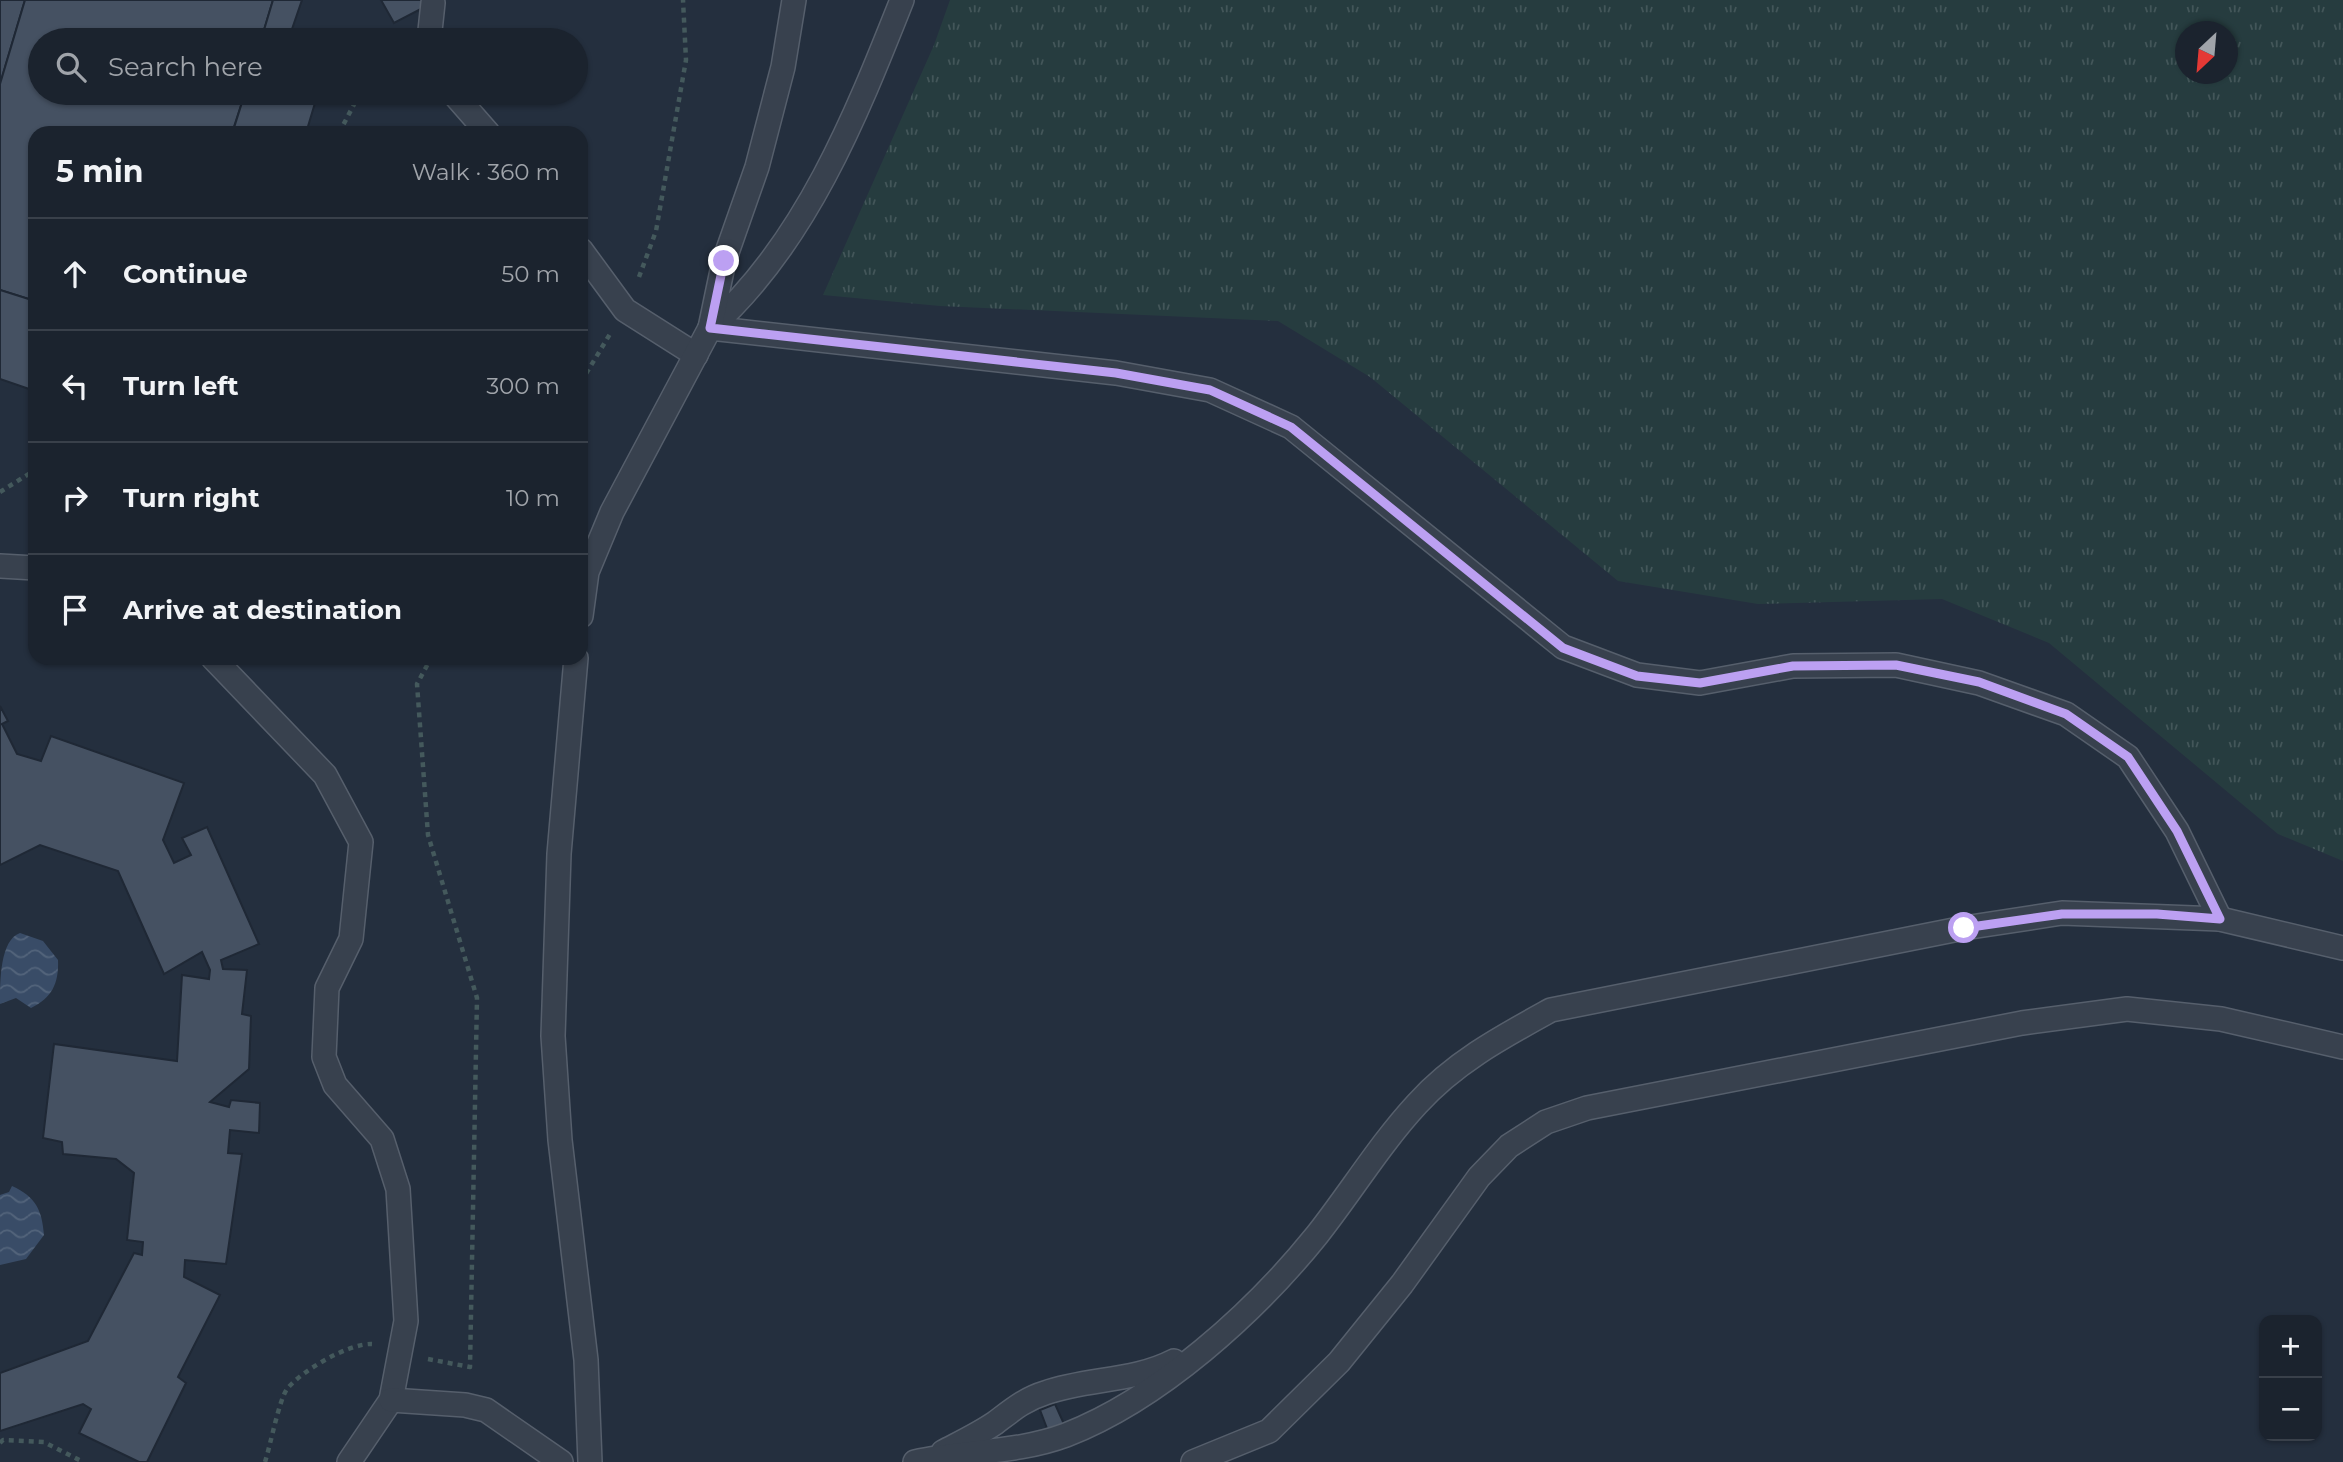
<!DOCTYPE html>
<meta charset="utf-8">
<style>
:root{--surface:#1b232e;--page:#282f3a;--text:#f1f3f6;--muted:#a0a4aa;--line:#39404a}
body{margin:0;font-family:Montserrat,sans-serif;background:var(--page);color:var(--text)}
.controls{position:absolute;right:21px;bottom:21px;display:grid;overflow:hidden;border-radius:14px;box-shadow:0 2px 5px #0004}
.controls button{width:63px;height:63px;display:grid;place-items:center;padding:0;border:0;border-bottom:2px solid var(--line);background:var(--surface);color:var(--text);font:35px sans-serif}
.compass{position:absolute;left:2175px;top:21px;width:63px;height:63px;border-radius:50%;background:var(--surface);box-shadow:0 2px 5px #0004;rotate:206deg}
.stop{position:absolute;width:21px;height:21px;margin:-16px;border:5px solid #bca0f2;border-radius:50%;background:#fff}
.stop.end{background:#bca0f2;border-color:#fff;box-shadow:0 2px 7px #0008}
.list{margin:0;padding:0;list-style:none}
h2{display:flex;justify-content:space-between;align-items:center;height:91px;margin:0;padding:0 28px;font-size:30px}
h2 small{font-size:23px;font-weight:400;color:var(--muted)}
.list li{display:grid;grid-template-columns:46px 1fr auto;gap:21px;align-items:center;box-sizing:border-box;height:112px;padding:0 28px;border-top:2px solid var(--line)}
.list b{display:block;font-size:26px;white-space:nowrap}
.list em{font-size:23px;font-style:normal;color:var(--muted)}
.icon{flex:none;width:38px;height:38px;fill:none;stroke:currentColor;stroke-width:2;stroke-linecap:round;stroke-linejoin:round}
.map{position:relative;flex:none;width:2343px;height:1462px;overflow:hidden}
.search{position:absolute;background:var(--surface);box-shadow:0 2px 5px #0004;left:28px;top:28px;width:560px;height:77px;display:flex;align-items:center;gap:18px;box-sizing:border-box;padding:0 24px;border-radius:38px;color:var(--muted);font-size:26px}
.panel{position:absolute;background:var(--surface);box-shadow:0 2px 5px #0004;left:28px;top:126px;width:560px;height:539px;border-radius:21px}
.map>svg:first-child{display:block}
</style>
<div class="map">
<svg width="2343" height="1462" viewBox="0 0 2343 1462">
<defs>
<pattern id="grass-tufts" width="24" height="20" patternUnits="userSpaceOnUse" patternTransform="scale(1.75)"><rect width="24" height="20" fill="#263c3f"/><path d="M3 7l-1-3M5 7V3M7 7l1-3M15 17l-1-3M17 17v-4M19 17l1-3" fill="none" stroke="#435659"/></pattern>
<pattern id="water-waves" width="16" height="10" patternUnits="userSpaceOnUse" patternTransform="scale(1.75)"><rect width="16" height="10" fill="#394c67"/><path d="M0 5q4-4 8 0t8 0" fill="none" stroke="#53647b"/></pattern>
</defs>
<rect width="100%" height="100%" fill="#242f3e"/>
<!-- grass -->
<path fill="url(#grass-tufts)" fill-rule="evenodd" d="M950 0H2343V861L2278 834 2049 643 1942 599 1758 604 1618 581 1370 377 1278 321 940 306 823 295 934 45ZM2186 32H2228V74H2186Z"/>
<!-- water -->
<g fill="url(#water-waves)">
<path d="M20 933 43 941 58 960C59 983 52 998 31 1008L16 998 0 1004C0 981 0 940 20 933Z"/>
<path d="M12 1186C36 1197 42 1210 44 1235L26 1259 0 1265V1195L9 1192Z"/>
</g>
<!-- building -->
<g fill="#455162" stroke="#1f2835" stroke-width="2">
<path d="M0 0H25L0 84Z"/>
<path d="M25 0H273L261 40H40V93H245L232 133H35V301L0 290V84Z"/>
<path d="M273 0H302L292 29 325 40H261Z"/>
<path d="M381 0H438L394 23Z"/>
<path d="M245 93H318L306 133H240L233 131Z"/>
<path d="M0 290 35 301V391L0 379Z"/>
<path d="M0 706 8 721 2 724 17 754 41 761 51 736 184 783 163 840 174 863 191 855 182 838 207 827 259 944 221 960 223 969 247 970 242 1014 251 1016 249 1069 210 1102 229 1107 231 1100 260 1103 259 1133 230 1130 228 1153 242 1154 226 1264 185 1260 184 1277 220 1295 178 1377 186 1383 147 1462H139L79 1433 91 1409 83 1404 0 1431V1373L88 1341 134 1253 142 1255 143 1242 127 1240 134 1173 116 1159 63 1154 62 1142 43 1138 54 1044 177 1061 182 975 209 979 210 970 202 952 164 974 118 871 40 845 0 865Z"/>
<path d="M1055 1404 1064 1424 1048 1431 1040 1410Z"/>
</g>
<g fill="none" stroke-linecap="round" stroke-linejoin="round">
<!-- lane casing -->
<g stroke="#565f6c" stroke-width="26">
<g id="lane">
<path d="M429 40 433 3"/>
<path d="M453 93 488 133"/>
<path d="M581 250 625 310 696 355"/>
<path d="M710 328 1116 373 1210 390 1291 427 1563 647 1637 675 1700 683 1793 666 1896 665 1979 683 2066 714 2128 757 2177 831 2220 919"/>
<path d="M710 328C805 244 856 116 902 0"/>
<path d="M0 566 35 568"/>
<path d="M581 616 587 572 612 512 710 328 724 261 757 167 783 67 794 0"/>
<path d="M213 658 325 775 361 842 351 939 327 988 324 1057 335 1085 382 1139 398 1189 406 1321 391 1400 349 1462"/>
<path d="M576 658 559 854 553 1036 560 1140 586 1360 590 1462"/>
<path d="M391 1400 465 1405 486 1410 561 1462"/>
<path d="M943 1452C960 1443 979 1434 995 1423 1011 1411 1025 1399 1045 1393 1088 1378 1133 1382 1174 1361"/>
<path d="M915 1462C964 1451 1018 1453 1066 1435 1159 1399 1255 1312 1317 1235 1351 1192 1380 1144 1417 1104 1455 1062 1502 1037 1551 1010L1964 928 2062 913 2220 919 2343 948"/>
<path d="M1193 1462 1269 1431 1339 1362 1402 1284 1479 1177 1509 1146 1546 1122 1587 1108 2022 1023 2127 1009 2221 1019 2343 1047"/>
</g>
</g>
<!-- path -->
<g stroke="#44595c" stroke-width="4.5" stroke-dasharray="5 5" stroke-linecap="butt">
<path d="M339 133 360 93"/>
<path d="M639 277 656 231 686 60 683 0"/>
<path d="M581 382 610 334"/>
<path d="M0 492 35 470"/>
<path d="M428 1359 470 1367 477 998 428 835 417 684 431 658"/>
<path d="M0 1443 3 1440 44 1442 83 1462"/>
<path d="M265 1462C270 1447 279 1400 287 1389 301 1371 349 1343 372 1344"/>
</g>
<!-- lane -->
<use href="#lane" stroke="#38414e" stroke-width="23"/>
</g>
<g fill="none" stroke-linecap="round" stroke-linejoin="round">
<!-- route -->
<path stroke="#bca0f2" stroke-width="9" d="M724 261 710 328 1116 373 1210 390 1291 427 1563 648 1637 676 1700 683 1793 666 1896 665 1979 682 2066 714 2128 757 2177 831 2220 919 2157 914H2062L1964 928"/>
</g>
</svg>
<div class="controls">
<button>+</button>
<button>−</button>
</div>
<svg class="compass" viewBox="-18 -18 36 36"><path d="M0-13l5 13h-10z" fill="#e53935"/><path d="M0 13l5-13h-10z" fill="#a0a4aa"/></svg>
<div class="stop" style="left:1964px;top:928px"></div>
<div class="stop end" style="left:724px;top:261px"></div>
<div class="search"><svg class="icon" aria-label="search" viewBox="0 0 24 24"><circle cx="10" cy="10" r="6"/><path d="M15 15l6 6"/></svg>Search here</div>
<section class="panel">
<h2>5 min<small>Walk · 360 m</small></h2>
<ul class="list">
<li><svg class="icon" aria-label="ahead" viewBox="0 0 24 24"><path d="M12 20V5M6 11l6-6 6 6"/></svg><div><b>Continue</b></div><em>50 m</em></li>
<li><svg class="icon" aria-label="left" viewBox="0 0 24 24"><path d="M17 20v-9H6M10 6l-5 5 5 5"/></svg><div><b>Turn left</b></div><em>300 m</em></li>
<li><svg class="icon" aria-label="right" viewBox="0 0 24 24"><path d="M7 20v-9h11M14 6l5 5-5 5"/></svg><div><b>Turn right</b></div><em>10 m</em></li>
<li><svg class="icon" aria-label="arrive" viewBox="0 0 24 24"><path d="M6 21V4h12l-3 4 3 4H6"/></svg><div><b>Arrive at destination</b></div></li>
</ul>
</section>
</div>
